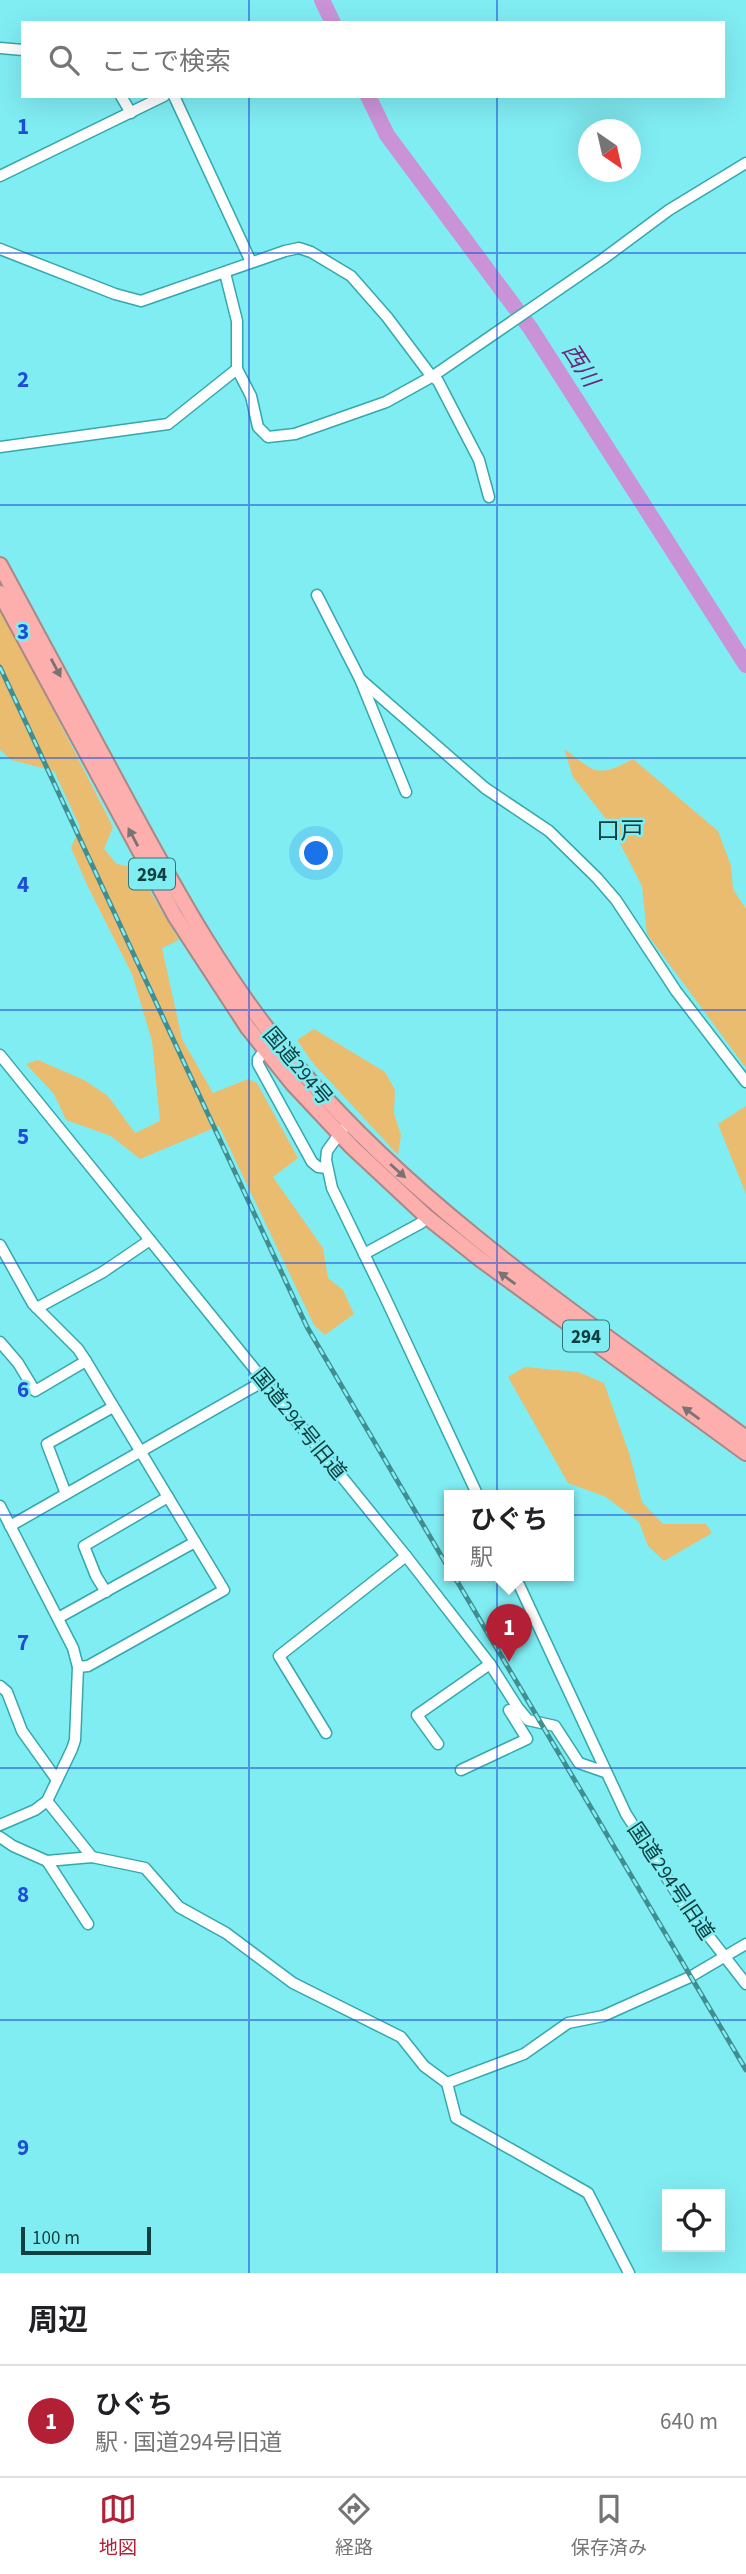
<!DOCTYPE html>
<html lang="ja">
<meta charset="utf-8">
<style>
:root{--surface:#fff;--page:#f2f2f2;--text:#202124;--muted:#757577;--line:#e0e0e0;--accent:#b32036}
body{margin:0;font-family:"Source Sans 3","Noto Sans JP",sans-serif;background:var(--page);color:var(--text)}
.controls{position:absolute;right:21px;bottom:21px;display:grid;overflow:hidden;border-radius:0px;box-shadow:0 7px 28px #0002}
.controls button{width:63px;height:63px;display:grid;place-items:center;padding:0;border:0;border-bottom:2px solid var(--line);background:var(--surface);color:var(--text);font:35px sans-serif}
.compass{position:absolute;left:578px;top:119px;width:63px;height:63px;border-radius:50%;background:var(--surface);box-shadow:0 7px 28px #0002;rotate:146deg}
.scale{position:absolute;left:21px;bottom:18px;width:130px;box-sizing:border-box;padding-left:7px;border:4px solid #0e4042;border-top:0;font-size:19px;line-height:24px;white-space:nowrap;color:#0e4042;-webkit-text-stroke:5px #80edf3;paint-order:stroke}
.you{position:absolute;left:317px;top:854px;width:24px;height:24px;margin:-18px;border:5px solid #fff;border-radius:50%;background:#1a73e8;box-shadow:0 0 0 10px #1a73e833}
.badge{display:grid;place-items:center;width:46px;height:46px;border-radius:50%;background:var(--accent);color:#fff;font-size:23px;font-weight:700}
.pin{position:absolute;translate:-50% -58px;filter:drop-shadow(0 2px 4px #0008)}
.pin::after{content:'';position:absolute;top:37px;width:24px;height:21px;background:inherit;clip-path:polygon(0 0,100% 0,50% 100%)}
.popup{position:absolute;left:444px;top:1490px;width:130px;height:91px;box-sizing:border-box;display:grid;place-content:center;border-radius:0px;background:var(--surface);filter:drop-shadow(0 2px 5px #0005);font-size:23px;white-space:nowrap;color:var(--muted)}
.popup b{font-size:26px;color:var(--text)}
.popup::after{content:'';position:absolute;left:50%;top:100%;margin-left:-14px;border:14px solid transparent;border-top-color:var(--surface)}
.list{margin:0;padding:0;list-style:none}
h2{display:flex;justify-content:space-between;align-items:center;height:91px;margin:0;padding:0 28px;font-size:30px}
h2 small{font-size:23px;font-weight:400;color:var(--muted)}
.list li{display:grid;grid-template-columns:46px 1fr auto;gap:21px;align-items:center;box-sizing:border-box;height:112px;padding:0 28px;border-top:2px solid var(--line)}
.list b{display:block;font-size:26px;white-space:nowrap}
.list p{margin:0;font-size:23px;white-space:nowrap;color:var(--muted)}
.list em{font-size:23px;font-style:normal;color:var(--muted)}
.icon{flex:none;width:38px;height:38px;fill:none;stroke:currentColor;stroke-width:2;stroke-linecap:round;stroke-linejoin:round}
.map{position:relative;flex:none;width:746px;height:2273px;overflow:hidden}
.search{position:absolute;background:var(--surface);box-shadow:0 7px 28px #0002;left:21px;right:21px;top:21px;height:77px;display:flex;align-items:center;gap:18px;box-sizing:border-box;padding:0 24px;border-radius:0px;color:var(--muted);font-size:26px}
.sheet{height:203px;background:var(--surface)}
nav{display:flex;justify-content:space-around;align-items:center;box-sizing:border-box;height:98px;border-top:2px solid var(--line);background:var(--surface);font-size:19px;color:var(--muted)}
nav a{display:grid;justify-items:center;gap:4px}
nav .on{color:var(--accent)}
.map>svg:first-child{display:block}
</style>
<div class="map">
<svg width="746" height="2273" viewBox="0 0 746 2273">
<rect width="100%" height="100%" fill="#80edf3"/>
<!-- green -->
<g fill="#eabc6f">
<path d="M0 606 113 827 104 849 117 864 136 868 179 940 162 948 182 1039 213 1093 248 1079 257 1083 298 1158 273 1177 323 1248 328 1278 343 1290 354 1314 325 1335 314 1325 219 1126 140 1159 111 1136 66 1120 54 1094 26 1064 38 1060 84 1080 108 1096 135 1133 160 1121 152 1041 132 974 88 887 71 848 80 827 54 771 11 760 0 750Z"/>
<path d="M564 749C596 772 596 779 633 759L718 831 731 866 733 889 746 909V1068L647 934 642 886 610 824 573 777Z"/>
<path d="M314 1029 385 1072 395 1090 394 1113 401 1135 398 1155 312 1062 297 1040Z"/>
<path d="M746 1106V1194L718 1124Z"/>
<path d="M525 1367 578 1372 604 1383 630 1456 642 1502 663 1524H706L712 1533 664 1561 648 1546 639 1522 606 1497 568 1483 508 1377Z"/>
</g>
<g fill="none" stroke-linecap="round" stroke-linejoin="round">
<!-- river -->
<g stroke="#ca93d8" stroke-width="16">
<path d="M322 0 333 23"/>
<path d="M368 96 387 135 531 329 746 665"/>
</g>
<!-- minor casing -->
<g stroke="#33a8ae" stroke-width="13">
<g id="minor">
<path d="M0 48 23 50"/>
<path d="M121 96 131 113"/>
<path d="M174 96 251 262"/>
<path d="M0 176 164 96"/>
<path d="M0 249 115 294 141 301 285 251 299 248 311 252 351 276 387 317 429 373 438 381 479 460 489 497"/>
<path d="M225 273 237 321V369L251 396 258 427 268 437 295 434 386 402 433 376 603 259 669 210 746 163"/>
<path d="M0 447 168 424 237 369"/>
<path d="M317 595 360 679 406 792"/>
<path d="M360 679 485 788 549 831 597 878 616 900 676 991 746 1082"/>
<path d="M264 1051 258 1059V1064L312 1162 318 1167 327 1168"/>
<path d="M0 1055 406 1556 490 1664 518 1708 528 1720 555 1726 579 1763 605 1772"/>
<path d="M343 1129 327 1151 326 1160 332 1188 384 1295 478 1496"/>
<path d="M0 1245 33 1304 78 1349 86 1361 224 1590 88 1666 78 1667"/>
<path d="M364 1254 421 1223 427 1217"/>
<path d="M37 1308 103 1272 150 1240"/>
<path d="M0 1342 18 1363 35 1391 86 1361"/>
<path d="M66 1494 47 1444 113 1407"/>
<path d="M0 1506 73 1648 78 1667 75 1740 72 1749 47 1801 35 1810 0 1825"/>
<path d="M10 1526 264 1381"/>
<path d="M515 1576 626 1814 683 1903 746 1984"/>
<path d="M106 1592 96 1576 84 1546 168 1497"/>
<path d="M58 1618 195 1542"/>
<path d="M0 1686 7 1692 22 1731 57 1780"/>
<path d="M326 1733 279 1656 406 1556"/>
<path d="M438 1744 417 1715 490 1664"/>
<path d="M461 1770 527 1739 509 1710"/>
<path d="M47 1801 92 1857"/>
<path d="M0 1837 13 1846 47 1861 92 1857 145 1868 179 1907 226 1933 293 1983 401 2037 424 2066 447 2083 456 2118 588 2193 629 2273"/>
<path d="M47 1861 88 1924"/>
<path d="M447 2083 524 2054 568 2023 603 2016 690 1977 746 1944"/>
</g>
</g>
<!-- highway casing -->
<g stroke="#a98888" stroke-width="18">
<g id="highway">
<path d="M0 565C41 641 82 717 123 793 177 893 228 987 303 1073 428 1218 593 1325 746 1438"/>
<path d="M0 593 175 916 248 1028 292 1083 352 1147 427 1217 480 1259 746 1453"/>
</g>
</g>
<!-- minor -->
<use href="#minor" stroke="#fff" stroke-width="10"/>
<!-- highway -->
<use href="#highway" stroke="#fdafae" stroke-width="14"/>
<!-- rail casing -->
<g stroke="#418e91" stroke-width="5">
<g id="rail">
<path d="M0 667 307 1327 449 1569"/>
<path d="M454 1576 746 2070"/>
</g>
</g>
<!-- rail -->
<use href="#rail" stroke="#80edf3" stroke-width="2.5" stroke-dasharray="8" stroke-linecap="butt"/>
</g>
<!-- one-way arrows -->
<defs><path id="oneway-solid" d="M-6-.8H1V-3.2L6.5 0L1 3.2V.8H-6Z" transform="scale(1.75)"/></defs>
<g fill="#7a7273">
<use href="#oneway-solid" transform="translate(56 668) rotate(62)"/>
<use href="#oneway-solid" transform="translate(133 837) rotate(-118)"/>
<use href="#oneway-solid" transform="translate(398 1171) rotate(42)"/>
<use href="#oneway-solid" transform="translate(507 1278) rotate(-144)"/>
<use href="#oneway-solid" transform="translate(691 1413) rotate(-144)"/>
</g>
<!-- grid -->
<path fill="none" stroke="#1d4ed8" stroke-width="2" stroke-opacity="0.55" d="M249 0V23M497 0V23M249 96V2273M497 96V2273M0 253H746M0 505H746M0 758H746M0 1010H746M0 1263H746M0 1515H746M0 1768H746M0 2020H746"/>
<g text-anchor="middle" stroke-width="5" stroke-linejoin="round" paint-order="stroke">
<!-- shield labels -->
<g fill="#80edf3" stroke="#307477" stroke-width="2">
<rect x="129" y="858.5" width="46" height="31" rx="5"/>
<rect x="563" y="1320.5" width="46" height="31" rx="5"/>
</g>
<g font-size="19" font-weight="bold" fill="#0e4042">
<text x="152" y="881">294</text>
<text x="586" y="1343">294</text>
</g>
<!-- street labels -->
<g font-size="21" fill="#0e4042" stroke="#80edf3">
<text transform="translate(298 1066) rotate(50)" y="7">国道294号</text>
<text transform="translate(299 1424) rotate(51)" y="7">国道294号旧道</text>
<text transform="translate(671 1881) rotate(56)" y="7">国道294号旧道</text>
</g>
<!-- water labels -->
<g font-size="23" font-style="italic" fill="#692778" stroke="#80edf3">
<text transform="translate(581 365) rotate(57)" y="8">西川</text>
</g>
<!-- quarter labels -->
<g font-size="24" fill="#0e4042" stroke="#80edf3">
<text x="620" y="839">口戸</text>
</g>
</g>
<g font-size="23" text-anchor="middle" font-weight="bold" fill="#1d4ed8" stroke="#80edf3" stroke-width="5" stroke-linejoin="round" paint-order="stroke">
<text x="23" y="134">1</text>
<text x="23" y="387">2</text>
<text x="23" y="639">3</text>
<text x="23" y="892">4</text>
<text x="23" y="1144">5</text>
<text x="23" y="1397">6</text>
<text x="23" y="1650">7</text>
<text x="23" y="1902">8</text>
<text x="23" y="2155">9</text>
</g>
</svg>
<div class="controls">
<button><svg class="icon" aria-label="locate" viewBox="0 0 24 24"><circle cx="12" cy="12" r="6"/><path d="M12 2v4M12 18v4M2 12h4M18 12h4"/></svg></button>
</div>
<svg class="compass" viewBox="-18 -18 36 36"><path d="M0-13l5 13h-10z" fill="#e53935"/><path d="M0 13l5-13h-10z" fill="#757577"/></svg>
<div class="scale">100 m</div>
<div class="you"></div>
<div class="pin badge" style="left:509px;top:1662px">1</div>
<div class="popup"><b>ひぐち</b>駅</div>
<div class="search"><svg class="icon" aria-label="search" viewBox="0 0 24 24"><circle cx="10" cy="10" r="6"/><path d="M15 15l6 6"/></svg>ここで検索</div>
</div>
<section class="sheet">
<h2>周辺<small></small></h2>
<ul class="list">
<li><span class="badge">1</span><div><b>ひぐち</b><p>駅 · 国道294号旧道</p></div><em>640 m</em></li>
</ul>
</section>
<nav>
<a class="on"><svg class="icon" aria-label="map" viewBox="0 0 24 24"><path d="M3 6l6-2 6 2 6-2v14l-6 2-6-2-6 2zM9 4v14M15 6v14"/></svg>地図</a>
<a><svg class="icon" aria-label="directions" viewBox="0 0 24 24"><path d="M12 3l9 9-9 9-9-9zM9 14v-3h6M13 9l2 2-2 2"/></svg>経路</a>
<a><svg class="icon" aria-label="saved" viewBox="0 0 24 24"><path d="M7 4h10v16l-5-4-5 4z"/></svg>保存済み</a>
</nav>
